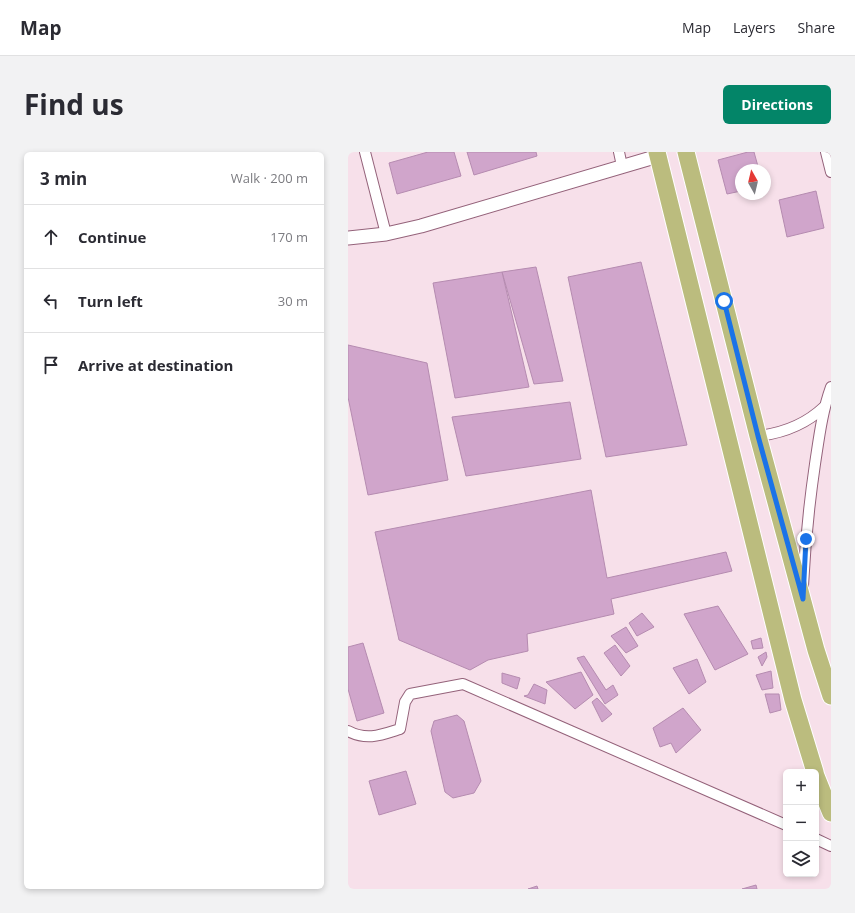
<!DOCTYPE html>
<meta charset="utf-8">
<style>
:root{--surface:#fff;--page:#f2f2f3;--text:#2b2b33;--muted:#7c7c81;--line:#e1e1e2;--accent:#038568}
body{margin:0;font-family:"Open Sans",sans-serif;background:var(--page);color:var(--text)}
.controls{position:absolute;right:12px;bottom:12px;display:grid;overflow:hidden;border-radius:6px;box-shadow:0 2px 6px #0003}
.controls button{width:36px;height:36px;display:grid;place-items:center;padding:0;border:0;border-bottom:1px solid var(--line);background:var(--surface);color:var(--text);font:20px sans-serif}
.compass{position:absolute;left:387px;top:12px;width:36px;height:36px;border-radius:50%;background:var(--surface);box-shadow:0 2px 6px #0003;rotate:352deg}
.stop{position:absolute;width:12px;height:12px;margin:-9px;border:3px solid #1a73e8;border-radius:50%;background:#fff}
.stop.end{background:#1a73e8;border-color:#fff;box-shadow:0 1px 4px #0008}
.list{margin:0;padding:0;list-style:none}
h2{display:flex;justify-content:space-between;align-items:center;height:52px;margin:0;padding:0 16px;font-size:17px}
h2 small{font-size:13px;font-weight:400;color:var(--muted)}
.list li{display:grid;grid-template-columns:26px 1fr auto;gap:12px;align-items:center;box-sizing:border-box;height:64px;padding:0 16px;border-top:1px solid var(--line)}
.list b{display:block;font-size:15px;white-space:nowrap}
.list em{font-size:13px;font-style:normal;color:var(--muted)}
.icon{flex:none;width:22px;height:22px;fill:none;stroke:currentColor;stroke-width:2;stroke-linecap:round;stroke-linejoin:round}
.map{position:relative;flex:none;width:483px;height:737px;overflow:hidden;border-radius:6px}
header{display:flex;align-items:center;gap:24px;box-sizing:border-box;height:56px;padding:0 20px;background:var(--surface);border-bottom:1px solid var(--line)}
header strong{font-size:19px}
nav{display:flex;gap:22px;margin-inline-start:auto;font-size:14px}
.intro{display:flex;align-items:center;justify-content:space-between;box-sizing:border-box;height:96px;padding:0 24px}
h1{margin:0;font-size:28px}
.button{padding:10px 18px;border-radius:6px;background:var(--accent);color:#fff;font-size:14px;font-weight:700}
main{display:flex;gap:24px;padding:0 24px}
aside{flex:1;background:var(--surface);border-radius:6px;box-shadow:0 2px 6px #0003}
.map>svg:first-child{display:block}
</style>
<header>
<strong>Map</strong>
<nav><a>Map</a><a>Layers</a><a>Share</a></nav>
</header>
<div class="intro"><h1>Find us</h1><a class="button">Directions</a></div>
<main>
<aside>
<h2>3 min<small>Walk · 200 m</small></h2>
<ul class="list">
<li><svg class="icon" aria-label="ahead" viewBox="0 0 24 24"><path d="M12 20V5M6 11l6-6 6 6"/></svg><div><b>Continue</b></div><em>170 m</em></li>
<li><svg class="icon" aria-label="left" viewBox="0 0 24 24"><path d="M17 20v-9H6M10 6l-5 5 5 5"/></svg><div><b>Turn left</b></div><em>30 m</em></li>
<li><svg class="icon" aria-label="arrive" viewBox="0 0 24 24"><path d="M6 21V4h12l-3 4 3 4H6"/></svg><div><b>Arrive at destination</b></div></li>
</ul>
</aside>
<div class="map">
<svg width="483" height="737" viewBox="0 0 483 737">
<rect width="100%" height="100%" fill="#f7e0ea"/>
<!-- building -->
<g fill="#d0a5cb" stroke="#b58bb0">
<path d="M80 0H106L113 24 49 42 41 11Z"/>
<path d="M119 0H188L189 4 126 23Z"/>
<path d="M400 0H406L411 18H393V39L379 42 370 8Z"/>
<path d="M468 39 476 76 439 85 431 48Z"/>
<path d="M293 110 339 293 258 305 220 125Z"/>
<path d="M188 115 215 229 186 232 154 120Z"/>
<path d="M154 120 181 235 107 246 85 131Z"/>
<path d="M0 193 79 211 100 328 20 343 0 245Z"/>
<path d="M222 250 233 307 118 324 104 265Z"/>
<path d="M243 338 259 426 378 400 384 419 263 447 266 462 179 482 180 499 140 508 122 518 51 488 27 380Z"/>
<path d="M370 454 400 502 367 518 336 462Z"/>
<path d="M294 461 306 475 289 484 281 471Z"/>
<path d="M278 475 290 494 278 501 263 484Z"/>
<path d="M413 486 415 496 405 497 403 489Z"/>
<path d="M15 491 36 561 9 569 0 537V495Z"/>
<path d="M267 493 282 514 273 524 256 501Z"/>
<path d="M418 500 419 505 414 514 410 505Z"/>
<path d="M236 504 258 538 265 533 270 543 257 552 229 506Z"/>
<path d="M349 507 358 530 341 542 325 516Z"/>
<path d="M423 519 425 536 414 538 408 523Z"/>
<path d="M233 520 245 543 227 557 198 530Z"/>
<path d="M154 521 172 526 169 537 154 531Z"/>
<path d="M186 532 199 538 197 552 176 544 180 543Z"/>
<path d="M417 542H431L433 558 422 561Z"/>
<path d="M249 546 264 562 254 570 244 550Z"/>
<path d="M335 556 353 578 328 601 323 591 312 595 305 576Z"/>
<path d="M109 563 116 569 133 629 126 641 105 646 97 640 83 579 86 569Z"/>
<path d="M58 619 68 652 31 663 21 629Z"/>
<path d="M408 733 409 737H394Z"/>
<path d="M189 734 190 737H180Z"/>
</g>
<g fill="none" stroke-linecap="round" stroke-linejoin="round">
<!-- minor casing -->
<g stroke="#94627a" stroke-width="12">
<g id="minor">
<path d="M17 0 38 82"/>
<path d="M271 0 274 14"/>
<path d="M478 0 483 20"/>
<path d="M410 284C436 281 457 273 476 255"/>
<path d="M455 434C457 393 461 353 467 312 471 286 474 260 483 235"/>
<path d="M0 579C19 589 33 583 52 577L57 550 62 542 115 532 438 673"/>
<path d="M468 687 483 694"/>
</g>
</g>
<!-- tertiary casing -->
<g stroke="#94627a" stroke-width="15">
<path id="tertiary" d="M0 86 38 82 73 74 310 4"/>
</g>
<!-- primary casing -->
<g stroke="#fff" stroke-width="19">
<g id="primary">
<path d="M309 0 445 548 467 620"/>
<path d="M338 0 410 284 468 498 483 544"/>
<path d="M468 624 483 661"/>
</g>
</g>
<!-- minor -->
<use href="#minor" stroke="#fff" stroke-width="10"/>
<!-- tertiary -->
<use href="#tertiary" stroke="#fff" stroke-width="13"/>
<!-- primary -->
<use href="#primary" stroke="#bbbc7e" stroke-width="17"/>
</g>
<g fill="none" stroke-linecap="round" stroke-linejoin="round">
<!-- route -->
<path stroke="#1a73e8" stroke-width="5" d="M376 149 410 284 455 447 458 387"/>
</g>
</svg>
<div class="controls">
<button>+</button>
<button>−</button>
<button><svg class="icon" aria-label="layers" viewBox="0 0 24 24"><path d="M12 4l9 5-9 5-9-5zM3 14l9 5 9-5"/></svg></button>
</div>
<svg class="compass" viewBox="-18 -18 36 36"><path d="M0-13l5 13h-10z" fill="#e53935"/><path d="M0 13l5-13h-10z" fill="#7c7c81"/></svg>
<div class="stop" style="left:376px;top:149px"></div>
<div class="stop end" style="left:458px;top:387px"></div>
</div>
</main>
